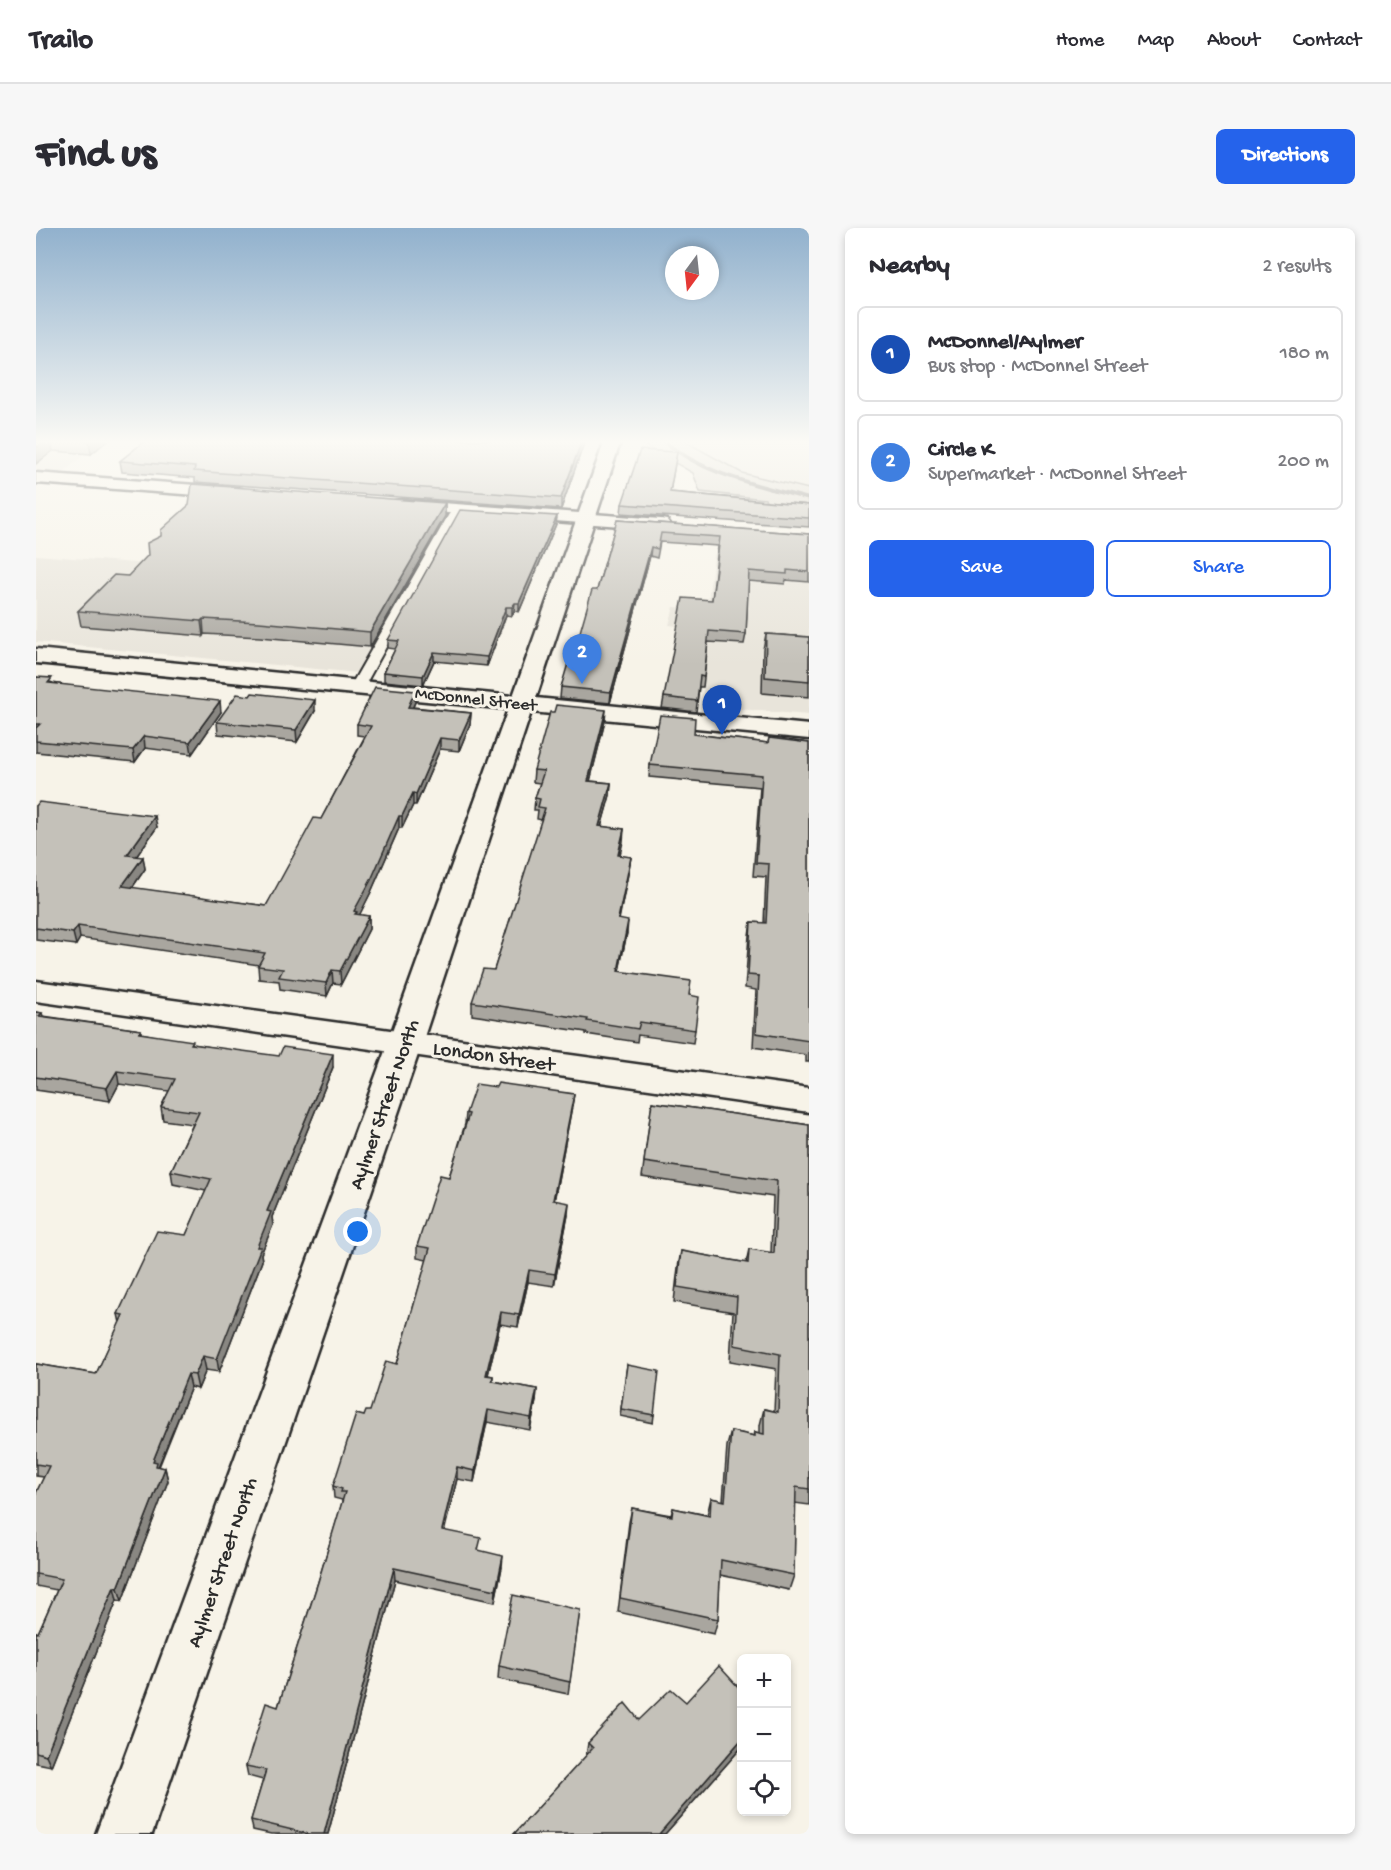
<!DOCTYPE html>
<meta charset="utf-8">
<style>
:root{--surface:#fff;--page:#f7f7f7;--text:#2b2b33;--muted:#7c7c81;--line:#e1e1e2;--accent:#2563eb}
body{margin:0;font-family:"Gochi Hand",sans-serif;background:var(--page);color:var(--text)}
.controls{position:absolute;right:18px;bottom:18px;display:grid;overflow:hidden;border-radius:9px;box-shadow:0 3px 9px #0003}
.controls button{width:54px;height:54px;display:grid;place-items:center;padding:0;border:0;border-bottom:2px solid var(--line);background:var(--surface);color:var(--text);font:30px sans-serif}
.compass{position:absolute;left:629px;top:18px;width:54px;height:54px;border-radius:50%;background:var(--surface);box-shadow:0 3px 9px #0003;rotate:195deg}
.you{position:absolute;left:322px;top:1004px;width:21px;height:21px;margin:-15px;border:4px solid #fff;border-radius:50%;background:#1a73e8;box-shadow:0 0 0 9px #1a73e833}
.badge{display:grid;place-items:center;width:39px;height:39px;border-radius:50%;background:var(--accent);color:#fff;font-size:20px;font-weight:700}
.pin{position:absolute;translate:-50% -50px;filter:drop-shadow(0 2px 3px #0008)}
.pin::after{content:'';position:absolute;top:32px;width:21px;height:18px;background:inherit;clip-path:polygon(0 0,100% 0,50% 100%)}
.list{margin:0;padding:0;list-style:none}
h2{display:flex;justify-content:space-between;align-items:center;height:78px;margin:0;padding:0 24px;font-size:26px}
h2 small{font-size:20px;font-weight:400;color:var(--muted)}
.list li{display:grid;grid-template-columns:39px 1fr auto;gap:18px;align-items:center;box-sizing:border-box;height:96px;margin:0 12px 12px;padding:0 12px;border:2px solid var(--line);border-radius:9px}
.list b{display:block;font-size:22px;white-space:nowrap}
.list p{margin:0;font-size:20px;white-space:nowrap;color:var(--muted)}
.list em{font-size:20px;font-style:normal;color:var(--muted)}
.actions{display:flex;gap:12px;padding:18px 24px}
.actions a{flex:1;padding:14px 0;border:2px solid var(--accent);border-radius:9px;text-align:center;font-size:21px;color:var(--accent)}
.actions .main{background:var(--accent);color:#fff}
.icon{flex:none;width:33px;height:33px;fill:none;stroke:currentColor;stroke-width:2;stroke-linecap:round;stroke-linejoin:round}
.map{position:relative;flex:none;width:773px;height:1606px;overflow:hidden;border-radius:9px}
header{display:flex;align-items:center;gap:36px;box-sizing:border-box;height:84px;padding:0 30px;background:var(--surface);border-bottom:2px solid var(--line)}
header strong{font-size:28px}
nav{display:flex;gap:33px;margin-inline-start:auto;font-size:21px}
.intro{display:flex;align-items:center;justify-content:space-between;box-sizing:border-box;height:144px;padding:0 36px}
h1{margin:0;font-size:42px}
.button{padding:15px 27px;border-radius:9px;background:var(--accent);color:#fff;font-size:21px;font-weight:700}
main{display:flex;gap:36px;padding:0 36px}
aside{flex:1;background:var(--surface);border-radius:9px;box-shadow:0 3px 9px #0003}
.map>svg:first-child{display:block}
</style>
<header>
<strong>Trailo</strong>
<nav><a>Home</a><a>Map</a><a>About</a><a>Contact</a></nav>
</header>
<div class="intro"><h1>Find us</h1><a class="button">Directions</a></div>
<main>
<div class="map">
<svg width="773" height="1606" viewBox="0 0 773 1606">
<rect width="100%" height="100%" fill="#f7f3e8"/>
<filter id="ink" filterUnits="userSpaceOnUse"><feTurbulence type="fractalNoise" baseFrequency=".0167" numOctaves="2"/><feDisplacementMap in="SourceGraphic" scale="12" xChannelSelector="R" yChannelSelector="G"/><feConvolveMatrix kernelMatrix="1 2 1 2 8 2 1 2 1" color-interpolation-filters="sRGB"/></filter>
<g filter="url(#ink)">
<!-- built -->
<g fill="#e8e4da">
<path d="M0 212H67L25 246 0 244Z"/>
<path d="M647 212H773V261L706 245Z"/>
<path d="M686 308 773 314V487L667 478 669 401 633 397 638 379 671 381 678 328Z"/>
<path d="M0 327 370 357 322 445 0 414Z"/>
</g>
<!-- green -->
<path fill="#dad6cc" stroke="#82807c" stroke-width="1.5" d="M599 212H647L706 245 773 261V283L737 280 729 271 664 264 657 245Z"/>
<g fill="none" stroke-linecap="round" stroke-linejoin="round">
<!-- stream -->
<path fill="#7a7874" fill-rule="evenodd" d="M625 212H630C669 245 725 256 773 269V273C726 260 660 247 625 212Z"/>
<!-- lane casing -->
<g stroke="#2b2b2b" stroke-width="4">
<path id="lane" d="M423 278 428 281 422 288 328 459 326 462H316L314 459 413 286Z"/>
</g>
<!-- street casing -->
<g stroke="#2b2b2b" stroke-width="5">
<g id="street">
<path d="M0 245 200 260 206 261 209 265 206 269 200 270 0 255Z"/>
<path d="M365 272 625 291 631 292 634 296 631 300 625 301 359 281 356 277 359 273Z"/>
<path d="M0 753 773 860V884L0 773Z"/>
</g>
</g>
<!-- secondary casing -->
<g stroke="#2b2b2b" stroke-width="5">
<path id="secondary" d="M569 212H585L500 470 773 497V511L495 484 386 815 116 1606H60L352 815 472 481 0 435V421L477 468Z"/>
</g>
<!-- lane -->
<use href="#lane" fill="#f7f3e8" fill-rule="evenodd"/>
<!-- street -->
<use href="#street" fill="#f7f3e8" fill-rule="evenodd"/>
<!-- secondary -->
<use href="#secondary" fill="#f7f3e8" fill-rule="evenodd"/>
</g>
<!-- wall -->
<g fill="#a9a69f" stroke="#2b2b2b" stroke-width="1.5">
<path d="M0 212H72L55 226 17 223Z"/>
<path d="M110 212H549L525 281 159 254V250L86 244 84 233Z"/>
<path d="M641 224 634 264 773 277V299L585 285 586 276Z"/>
<path d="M409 275V288L334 419 224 409 168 406 167 408 45 398 42 383 92 348Z"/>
<path d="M521 288 520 296 483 384 478 383 476 388 470 387 451 438 398 433 387 457 348 453V444L359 421 352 420V412Z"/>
<path d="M581 292 773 306V354L750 352 749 356 712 353 710 406 708 416 672 414 667 459H663L660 484 626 480 628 469 676 372 682 318 624 314 621 330 614 328 574 475 524 470 525 459 561 362Z"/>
<path d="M730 406 773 409V469L726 465 727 421Z"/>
<path d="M0 449 17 455 185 484 156 526 109 520 99 534 0 524Z"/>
<path d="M379 463V474L377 479 435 485 434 496 423 523 404 521 380 577H377L366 600H363L335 664 323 687 333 688V701L305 756 297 755 291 768 244 761 243 753 223 751 222 738 223 737 44 710 40 717 0 712V578L121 599 100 629H107L109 641 96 660 230 678 285 591 329 508 321 507V496Z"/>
<path d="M279 483 261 514 182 506 181 494Z"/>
<path d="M569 493 554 553 575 555 574 567 565 599 588 601 583 628 595 629 593 641 583 692 591 705 583 743 653 767 659 802 657 815 602 807 601 814 550 806V804L436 787V774L458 742 506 592 501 591 502 582H498L499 570 504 555 497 554 498 542Z"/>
<path d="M658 506 732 515 733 510 773 515V834H770V827L717 819 720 762 709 760 713 707 715 694 728 695 730 649 717 648 724 559 613 549 614 537Z"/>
<path d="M0 784 6 785 7 788 105 802V805L157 816 297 839 236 989 237 997 225 1026 226 1033 183 1144 170 1142 162 1161 155 1159 123 1239 129 1240 132 1253 86 1373 81 1372 15 1538 0 1535V1404L2 1405 21 1362 0 1358V1265L8 1249 0 1248V1136L60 1146 84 1095 82 1086 150 1007 170 963 137 956 135 943 157 896 127 892 125 879 133 863 83 856 74 873 0 862Z"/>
<path d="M460 859 538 866 536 878 518 973 532 987 518 1058 492 1054 482 1099 464 1096 452 1147 457 1148V1153L501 1161 500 1173 494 1202 451 1194 438 1254 421 1251 408 1302 444 1323 466 1339 459 1374 359 1352 292 1606H235L217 1602 215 1592 227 1552 212 1548 210 1538 242 1479 282 1354 306 1275V1272L298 1270 297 1258 328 1188 334 1183 361 1136 391 1032 381 1030V1018L413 949 429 896 430 885Z"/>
<path d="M616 874 773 897V1277L759 1275 758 1347 753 1362 684 1347 682 1391 678 1406 582 1384 593 1294 596 1280 635 1287 637 1280 671 1287 675 1270 687 1273 691 1218 695 1203 718 1208 719 1204 724 1205V1197L728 1181 738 1183 740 1141 694 1133 697 1084 638 1074 642 1039 645 1023 710 1035 713 1021 735 1025 737 969 606 949Z"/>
<path d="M591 1137 618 1187 617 1195 584 1188Z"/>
<path d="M544 1382 532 1466 462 1451 463 1438Z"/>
<path d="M650 1474 705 1520 629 1606H478L550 1528 552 1515 603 1492Z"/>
</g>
<!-- shaded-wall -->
<g fill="#898782" stroke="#2b2b2b" stroke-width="1.5">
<path d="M11 212H15L17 223 0 236V220Z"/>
<path d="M53 212H72L55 226Z"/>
<path d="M546 212H549L525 281V270Z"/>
<path d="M409 275V288L334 419V404Z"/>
<path d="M521 288 520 296 483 384V375Z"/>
<path d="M615 319 614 328 574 475 575 464Z"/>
<path d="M479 375 478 383 476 388V379Z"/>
<path d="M470 379V387L451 438V429Z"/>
<path d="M167 391 168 406 167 408 165 393Z"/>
<path d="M398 424V433L387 457V448Z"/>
<path d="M379 463V474L372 490V479Z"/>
<path d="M279 472V483L261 514 260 502Z"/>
<path d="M184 473 185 484 156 526 154 514Z"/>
<path d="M570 482 569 493 551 565 552 553Z"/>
<path d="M435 485 434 496 423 523V512Z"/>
<path d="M108 508 109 520 99 534 97 522Z"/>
<path d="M404 510V521L380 577V566Z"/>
<path d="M575 555 574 567 562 610 563 598Z"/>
<path d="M377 565V577L366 600V588Z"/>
<path d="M119 588 121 599 93 639 91 627Z"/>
<path d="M363 588V600L335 664 321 692 318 683Z"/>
<path d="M588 601 587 614 581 640 582 627Z"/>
<path d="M107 629 109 641 88 671 86 658Z"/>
<path d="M595 629 593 641 580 704 582 691Z"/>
<path d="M333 688V701L305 756 304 743Z"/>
<path d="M592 693 591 705 580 756 582 743Z"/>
<path d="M42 698 44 710 40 717 37 705Z"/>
<path d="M296 742 297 755 291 768 290 755Z"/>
<path d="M297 826V839L236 989 237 997 225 1026 226 1033 183 1144 181 1131 221 1019 231 983Z"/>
<path d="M81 843 83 856 74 873 71 860Z"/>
<path d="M538 866 536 878 516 984 517 972Z"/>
<path d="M533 975 532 987 518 1058 519 1046Z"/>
<path d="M493 1042 492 1054 482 1099 483 1087Z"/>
<path d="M465 1084 464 1096 449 1159 450 1147Z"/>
<path d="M167 1128 170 1142 162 1161 159 1147Z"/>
<path d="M152 1146 155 1159 122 1239 124 1247 117 1233Z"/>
<path d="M501 1161 500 1173 494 1202 495 1190Z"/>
<path d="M452 1182 451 1194 438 1254 439 1243Z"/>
<path d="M421 1239V1251L406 1313V1302Z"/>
<path d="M129 1240 132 1253 86 1373 82 1360Z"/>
<path d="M467 1328 466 1339 459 1374 460 1362Z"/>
<path d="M358 1340 359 1352 292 1606H288Z"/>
<path d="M78 1359 81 1372 15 1538 10 1527Z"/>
<path d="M705 1512V1520L629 1606H623Z"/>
</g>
<!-- building -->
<g fill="#c4c1b9" stroke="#2b2b2b" stroke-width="1.5">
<path d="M0 212H11L0 220Z"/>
<path d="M110 212H546L525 270 158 243 159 239 84 233Z"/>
<path d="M604 222 641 224 634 264 773 277V290L586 276Z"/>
<path d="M156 256 409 275 334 404 223 394 167 391 165 393 42 383 78 347 92 348 112 327 111 315 125 308V302L153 277Z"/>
<path d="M424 282 521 288 483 375H479L476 379H470L451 429 398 424 387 448 348 444 363 413 352 412Z"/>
<path d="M581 292 773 306V344L751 342V346L713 343 710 406 673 403 668 449 664 448 661 473 628 469 647 370 676 372 684 309 625 305 622 321 615 319 575 464 525 459 533 432H536L556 362H561Z"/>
<path d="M730 406 773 409V453L729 449Z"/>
<path d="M0 449 16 450 12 455 184 473 154 514 108 508 97 522 0 513V500L4 496H0Z"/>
<path d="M339 459 379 463 372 479 435 485 423 512 404 510 380 566 377 565 366 588H363L335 652 318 683 321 684 319 686 333 688 304 743 296 742 290 755 243 749 247 741 222 738 229 725 42 698 37 705 0 700V578L3 574 119 588 91 627 107 629 86 658 230 678 278 590 285 591 335 498 321 496Z"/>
<path d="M216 465 279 472 260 502 181 494 201 466 214 468Z"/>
<path d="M520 477 570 482 552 553 575 555 563 598 588 601 582 627 595 629 582 691 592 693 582 743 655 753 653 767 663 769 659 802 604 794 602 801 551 793 552 791 436 774 447 741 458 742 509 580 502 579 504 571 499 570 508 543 498 542 514 484H518Z"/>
<path d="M624 487 659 490 658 506 732 515 733 510 773 515V813L720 805 723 748 712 747 715 694 730 695 733 636 720 635 726 547 614 537Z"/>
<path d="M0 784 6 785 3 788 105 802 103 805 157 813 155 816 243 828 247 819 297 826 231 983 235 984 221 1019H225L181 1131 167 1128 159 1147 152 1146 117 1233 121 1234 120 1238 129 1240 82 1360 78 1359 10 1527 0 1524V1404L2 1405 26 1351 0 1346V1265L13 1238 0 1236V1136L60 1146 87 1087 82 1086 121 1003 150 1007 175 951 135 943 163 884 125 879 139 851 81 843 71 860 0 849Z"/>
<path d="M462 855 538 866 517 972 533 975 519 1046 493 1042 483 1087 465 1084 450 1147 457 1148 456 1153 501 1161 495 1190 452 1182 439 1243 421 1239 406 1302 445 1310 442 1322 467 1328 460 1362 358 1340 288 1606H273L215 1592 230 1542 210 1538 230 1475 242 1479 282 1354 309 1264H305L306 1261 297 1258 320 1186 328 1188 330 1183H334L350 1133 361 1136 394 1020 381 1018 404 947 413 949 433 886 430 885 440 856 460 859Z"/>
<path d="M616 874 773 897V1261L760 1259 758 1347 685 1332 682 1391 584 1370 596 1280 636 1288 637 1280 674 1288 675 1270 689 1273 695 1203 719 1208V1204L728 1206V1181L742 1184 744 1126 698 1117 701 1069 641 1059 645 1023 712 1035 713 1021 738 1025 741 953 608 934Z"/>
<path d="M591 1137 623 1143 618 1187 585 1181Z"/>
<path d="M477 1367 544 1382 534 1454 463 1438Z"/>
<path d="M683 1438 705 1462V1512L623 1606H478L557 1520 552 1515 589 1475 603 1492 635 1461 650 1474Z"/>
</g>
</g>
<!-- sky -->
<linearGradient id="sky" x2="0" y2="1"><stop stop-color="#91b1cd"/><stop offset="0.49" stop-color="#fbfaf5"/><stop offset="1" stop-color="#fbfaf5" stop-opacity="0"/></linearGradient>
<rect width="773" height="437" fill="url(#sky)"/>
<g text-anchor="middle" stroke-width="6" stroke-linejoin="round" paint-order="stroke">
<!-- far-street labels -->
<g font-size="18" fill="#2b2b2b" stroke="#f7f3e8">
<text transform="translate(440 470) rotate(6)" y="6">McDonnel Street</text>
</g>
<!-- street labels -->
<g font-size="21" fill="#2b2b2b" stroke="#f7f3e8">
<text transform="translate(458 827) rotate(8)" y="7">London Street</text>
<text transform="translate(347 876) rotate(-71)" y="7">Aylmer Street North</text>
<text transform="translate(185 1334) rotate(-71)" y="7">Aylmer Street North</text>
</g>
</g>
</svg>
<div class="controls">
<button>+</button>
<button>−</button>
<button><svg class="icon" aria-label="locate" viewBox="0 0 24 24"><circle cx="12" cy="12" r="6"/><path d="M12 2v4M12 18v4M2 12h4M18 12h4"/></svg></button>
</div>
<svg class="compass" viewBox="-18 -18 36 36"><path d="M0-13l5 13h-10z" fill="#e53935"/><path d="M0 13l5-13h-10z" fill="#7c7c81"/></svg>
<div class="you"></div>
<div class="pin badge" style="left:686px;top:507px;background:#1a4fb4">1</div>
<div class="pin badge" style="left:546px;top:456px;background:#3f7fe0">2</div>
</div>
<aside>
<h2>Nearby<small>2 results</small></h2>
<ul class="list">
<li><span class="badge" style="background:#1a4fb4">1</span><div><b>McDonnel/Aylmer</b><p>Bus stop · McDonnel Street</p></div><em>180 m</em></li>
<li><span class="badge" style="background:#3f7fe0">2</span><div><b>Circle K</b><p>Supermarket · McDonnel Street</p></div><em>200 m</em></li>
</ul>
<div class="actions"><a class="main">Save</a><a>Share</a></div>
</aside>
</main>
